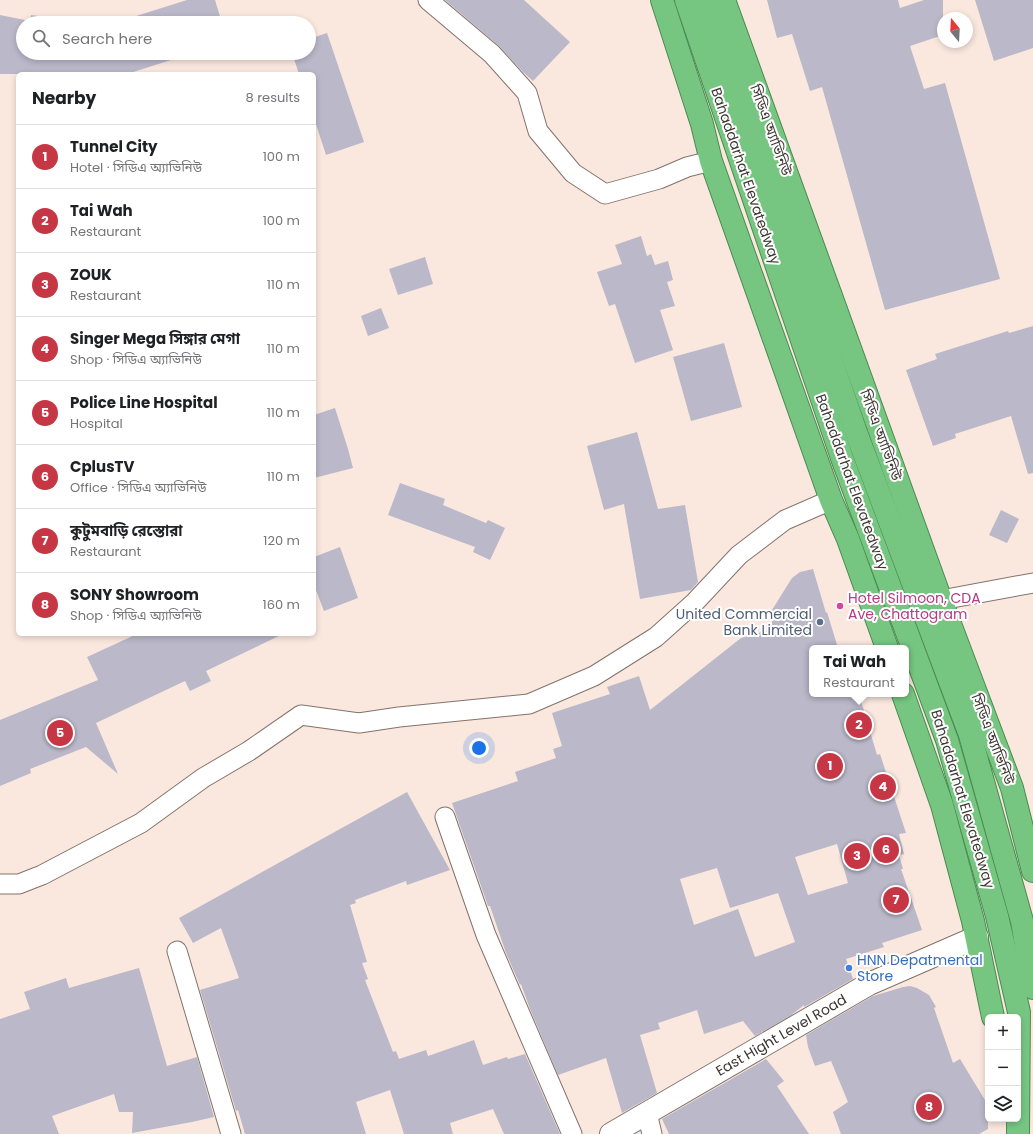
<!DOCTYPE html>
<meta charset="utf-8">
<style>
:root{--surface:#fff;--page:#f2f2f2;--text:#202124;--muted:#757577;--line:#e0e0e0;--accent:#c63644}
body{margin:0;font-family:Poppins,"Noto Sans Bengali",sans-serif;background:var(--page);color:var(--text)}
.controls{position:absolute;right:12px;bottom:12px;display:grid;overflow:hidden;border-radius:6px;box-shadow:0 2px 6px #0003}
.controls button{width:36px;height:36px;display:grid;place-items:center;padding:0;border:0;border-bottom:1px solid var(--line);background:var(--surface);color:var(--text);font:20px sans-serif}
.compass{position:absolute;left:937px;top:12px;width:36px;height:36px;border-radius:50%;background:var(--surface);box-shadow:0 2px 6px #0003;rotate:342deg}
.you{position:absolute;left:479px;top:748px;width:14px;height:14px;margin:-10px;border:3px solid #fff;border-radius:50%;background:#1a73e8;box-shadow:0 0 0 6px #1a73e833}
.badge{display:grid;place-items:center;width:26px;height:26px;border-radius:50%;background:var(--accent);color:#fff;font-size:13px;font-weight:700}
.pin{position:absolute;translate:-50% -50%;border:2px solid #fff;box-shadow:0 1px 4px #0006}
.popup{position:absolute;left:809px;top:645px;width:100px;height:52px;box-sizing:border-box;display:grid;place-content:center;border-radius:6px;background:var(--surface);filter:drop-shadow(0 1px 3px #0005);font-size:13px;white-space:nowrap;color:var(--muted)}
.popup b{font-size:15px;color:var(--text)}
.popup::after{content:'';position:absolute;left:50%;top:100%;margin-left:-8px;border:8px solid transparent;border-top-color:var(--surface)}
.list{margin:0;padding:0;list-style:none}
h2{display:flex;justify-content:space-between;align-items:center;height:52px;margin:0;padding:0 16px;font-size:17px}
h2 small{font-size:13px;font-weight:400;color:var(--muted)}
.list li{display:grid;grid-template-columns:26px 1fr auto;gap:12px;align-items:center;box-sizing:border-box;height:64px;padding:0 16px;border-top:1px solid var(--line)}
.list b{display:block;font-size:15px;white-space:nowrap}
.list p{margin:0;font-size:13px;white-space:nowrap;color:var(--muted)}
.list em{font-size:13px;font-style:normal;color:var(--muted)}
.icon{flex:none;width:22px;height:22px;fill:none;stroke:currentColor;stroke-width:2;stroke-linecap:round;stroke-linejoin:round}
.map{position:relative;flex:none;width:1033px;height:1134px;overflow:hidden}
.search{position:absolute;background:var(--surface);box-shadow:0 2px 6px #0003;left:16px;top:16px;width:300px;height:44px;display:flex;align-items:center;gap:10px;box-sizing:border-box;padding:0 14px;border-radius:22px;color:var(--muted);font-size:15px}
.panel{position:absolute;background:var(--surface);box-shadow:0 2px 6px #0003;left:16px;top:72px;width:300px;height:564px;border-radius:6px}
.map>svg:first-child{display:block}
</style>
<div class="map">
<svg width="1033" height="1134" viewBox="0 0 1033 1134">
<rect width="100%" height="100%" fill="#fae8df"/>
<!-- building -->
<g fill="#bab8c9" fill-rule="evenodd">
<path d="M187 0H215L222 23H114Z"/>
<path d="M445 0H524L570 42 533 81 523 72 499 46Z"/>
<path d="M767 0H898L900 8 924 0H943V35L910 46 924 89 945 83 1000 279 885 310 822 87 810 91 792 34 777 38Z"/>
<path d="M975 0H1033V48L994 61Z"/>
<path d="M0 15 30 21 31 15 82 22 23 23V53H193L127 74H0Z"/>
<path d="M327 33 364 142 326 155 314 118V74H299L292 53H309V39Z"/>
<path d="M641 236 647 256 651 254 655 265 668 261 673 280 667 282 675 306 660 310 673 350 635 363 615 304 609 306 597 272 622 264 615 245Z"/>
<path d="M425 257 433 284 398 295 389 269Z"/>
<path d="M381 308 389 328 368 336 361 316Z"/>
<path d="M1033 326V473L1028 474 1011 416 955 434 956 438 933 446 906 370 937 359 935 354 1008 331 1009 333Z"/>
<path d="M724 343 742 407 691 421 673 357Z"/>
<path d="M335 408 348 449 353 468 314 478V415Z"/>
<path d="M637 432 658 509 685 505 698 582 691 590 640 599 624 504 604 510 587 446Z"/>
<path d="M400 483 445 499 443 505 486 523 488 520 505 528 490 560 473 552 475 547 388 515Z"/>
<path d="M1001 510 1019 519 1007 543 989 535Z"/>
<path d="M340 547 358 598 324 611 314 585V557Z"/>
<path d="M813 569 826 613 827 612 838 648H812V694H859L877 755 880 754 906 833 899 834 904 854 899 855 903 869H901L922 930 882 943 884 947 846 959 853 979 804 1007V1005L790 1016 755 1036 743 1021 704 1034 697 1010 658 1023 660 1029 640 1035 657 1093 622 1113 606 1058 558 1075 530 1009 521 984 520 985 506 953 490 906H488L452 803 518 781 515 772 556 758 553 749 562 746 552 713 610 694 607 687 639 676 650 710 741 638 772 629V610L792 578 800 572ZM837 844 848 883 808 895 795 857ZM717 868 730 908 778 893 795 942 755 957 738 909 694 925 680 879Z"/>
<path d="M137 634H283L206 671 211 681 190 691 185 681 96 723 118 774 86 747 30 769 31 773 0 786V720L98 680 87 657Z"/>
<path d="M407 792 450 870 407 885 406 881 355 900 356 903 350 905 367 962 362 963 368 979 365 980 393 1052 396 1051 399 1059 426 1050 428 1056 474 1040 483 1065 507 1057 508 1059 525 1054 560 1134H504L493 1109 450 1123 453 1134H404L390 1090 356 1102 366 1134H245L238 1110 236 1111 200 990 239 978 221 928 193 943 179 918Z"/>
<path d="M139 968 167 1066 197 1057 214 1117 192 1122 132 1133 133 1112H119L114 1094 52 1116 59 1134H0V1019L30 1009 24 992 66 978 69 988Z"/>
<path d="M910 986 917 988 929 995 936 1007 934 1008 953 1063 960 1059 988 1105V1129L979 1134H841L833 1112 848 1102 831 1061 815 1066 808 1047 806 1035 873 996 903 987Z"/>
<path d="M766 1059 784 1081 777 1086 809 1134H669L662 1119Z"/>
</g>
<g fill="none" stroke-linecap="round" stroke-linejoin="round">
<!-- minor casing -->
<g stroke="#83736a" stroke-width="21">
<g id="minor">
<path d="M428 0 492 54 527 93 538 131 573 173 605 194 659 179 687 167 711 161"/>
<path d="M941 600 1033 583"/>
<path d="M445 817 486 935 572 1134"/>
<path d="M0 884H19L42 875 141 823 203 778 249 751 301 715 359 723 399 717 529 704 594 676 656 637 695 602 739 555 785 520 831 500"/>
<path d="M177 951 231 1134"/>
<path d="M647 1113 652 1134"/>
</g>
</g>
<!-- tertiary casing -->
<g stroke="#83736a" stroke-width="24">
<path id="tertiary" d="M611 1134 869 984 977 937"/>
</g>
<!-- trunk casing -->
<g stroke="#4c8a52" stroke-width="24">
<g id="trunk">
<path d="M662 0 702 124 711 161 831 500 848 539 887 648"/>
<path d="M686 0 842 458 947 740 997 916 1019 1012 1018 1134"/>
<path d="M704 0 770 182 856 432 970 735 1022 921 1033 988"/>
<path d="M724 0 941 600 1012 788 1033 871"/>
<path d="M903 694 942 805 973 921 993 1017"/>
</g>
</g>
<!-- minor -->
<use href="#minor" stroke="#fff" stroke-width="19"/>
<!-- tertiary -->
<use href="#tertiary" stroke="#fff" stroke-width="22"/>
<!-- trunk -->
<use href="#trunk" stroke="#76c682" stroke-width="22"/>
</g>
<!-- markers -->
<circle fill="#d1479c" stroke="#fff" stroke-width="1.5" cx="840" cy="606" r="4"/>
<circle fill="#5c6f8a" stroke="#fff" stroke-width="1.5" cx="820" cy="622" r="4"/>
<circle fill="#3f7fe0" stroke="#fff" stroke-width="1.5" cx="849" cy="968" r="4"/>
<g text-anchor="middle" stroke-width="4" stroke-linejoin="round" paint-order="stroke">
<!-- street labels -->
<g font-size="14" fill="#3d3632" stroke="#fff">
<text transform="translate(771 130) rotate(70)" y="5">সিডিএ অ্যাভিনিউ</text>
<text transform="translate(746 176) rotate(71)" y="5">Bahaddarhat Elevatedway</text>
<text transform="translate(881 435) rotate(70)" y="5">সিডিএ অ্যাভিনিউ</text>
<text transform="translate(852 482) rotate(70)" y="5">Bahaddarhat Elevatedway</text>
<text transform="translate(993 739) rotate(69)" y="5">সিডিএ অ্যাভিনিউ</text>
<text transform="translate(963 799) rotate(73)" y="5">Bahaddarhat Elevatedway</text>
<text transform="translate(781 1035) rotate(-30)" y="5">East Hight Level Road</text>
</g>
<!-- hotel labels -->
<g font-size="14" fill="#b23c85" stroke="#fff" text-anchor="start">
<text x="848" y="603">Hotel Silmoon, CDA<tspan x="848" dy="16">Ave, Chattogram</tspan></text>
</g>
<!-- service labels -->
<g font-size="14" fill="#4e5e75" stroke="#fff" text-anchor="end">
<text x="812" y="619">United Commercial<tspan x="812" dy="16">Bank Limited</tspan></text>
</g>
<!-- shop labels -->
<g font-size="14" fill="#366cbe" stroke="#fff" text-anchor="start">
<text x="857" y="965">HNN Depatmental<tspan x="857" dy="16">Store</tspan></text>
</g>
</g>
</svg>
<div class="controls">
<button>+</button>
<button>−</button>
<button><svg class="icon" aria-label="layers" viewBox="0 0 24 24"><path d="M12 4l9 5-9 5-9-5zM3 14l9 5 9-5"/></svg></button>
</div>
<svg class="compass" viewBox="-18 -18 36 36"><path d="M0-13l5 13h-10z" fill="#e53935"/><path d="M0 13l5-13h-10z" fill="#757577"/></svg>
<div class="you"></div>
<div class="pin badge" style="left:830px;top:766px">1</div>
<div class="pin badge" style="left:859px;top:725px">2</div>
<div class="popup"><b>Tai Wah</b>Restaurant</div>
<div class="pin badge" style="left:857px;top:856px">3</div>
<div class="pin badge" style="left:883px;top:787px">4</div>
<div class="pin badge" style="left:60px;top:733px">5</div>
<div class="pin badge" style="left:886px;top:850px">6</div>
<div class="pin badge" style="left:896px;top:900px">7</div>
<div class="pin badge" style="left:929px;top:1107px">8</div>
<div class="search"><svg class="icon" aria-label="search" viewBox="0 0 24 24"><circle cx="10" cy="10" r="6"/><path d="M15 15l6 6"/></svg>Search here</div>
<section class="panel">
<h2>Nearby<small>8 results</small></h2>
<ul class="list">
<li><span class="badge">1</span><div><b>Tunnel City</b><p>Hotel · সিডিএ অ্যাভিনিউ</p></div><em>100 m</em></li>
<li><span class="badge">2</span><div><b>Tai Wah</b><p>Restaurant</p></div><em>100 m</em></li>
<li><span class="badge">3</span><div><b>ZOUK</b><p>Restaurant</p></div><em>110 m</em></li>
<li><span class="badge">4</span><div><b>Singer Mega সিঙ্গার মেগা</b><p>Shop · সিডিএ অ্যাভিনিউ</p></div><em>110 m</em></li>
<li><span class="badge">5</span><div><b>Police Line Hospital</b><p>Hospital</p></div><em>110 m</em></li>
<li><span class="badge">6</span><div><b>CplusTV</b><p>Office · সিডিএ অ্যাভিনিউ</p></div><em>110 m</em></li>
<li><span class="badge">7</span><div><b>কুটুমবাড়ি রেস্তোরা</b><p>Restaurant</p></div><em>120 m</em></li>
<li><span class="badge">8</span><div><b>SONY Showroom</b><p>Shop · সিডিএ অ্যাভিনিউ</p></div><em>160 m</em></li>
</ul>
</section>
</div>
